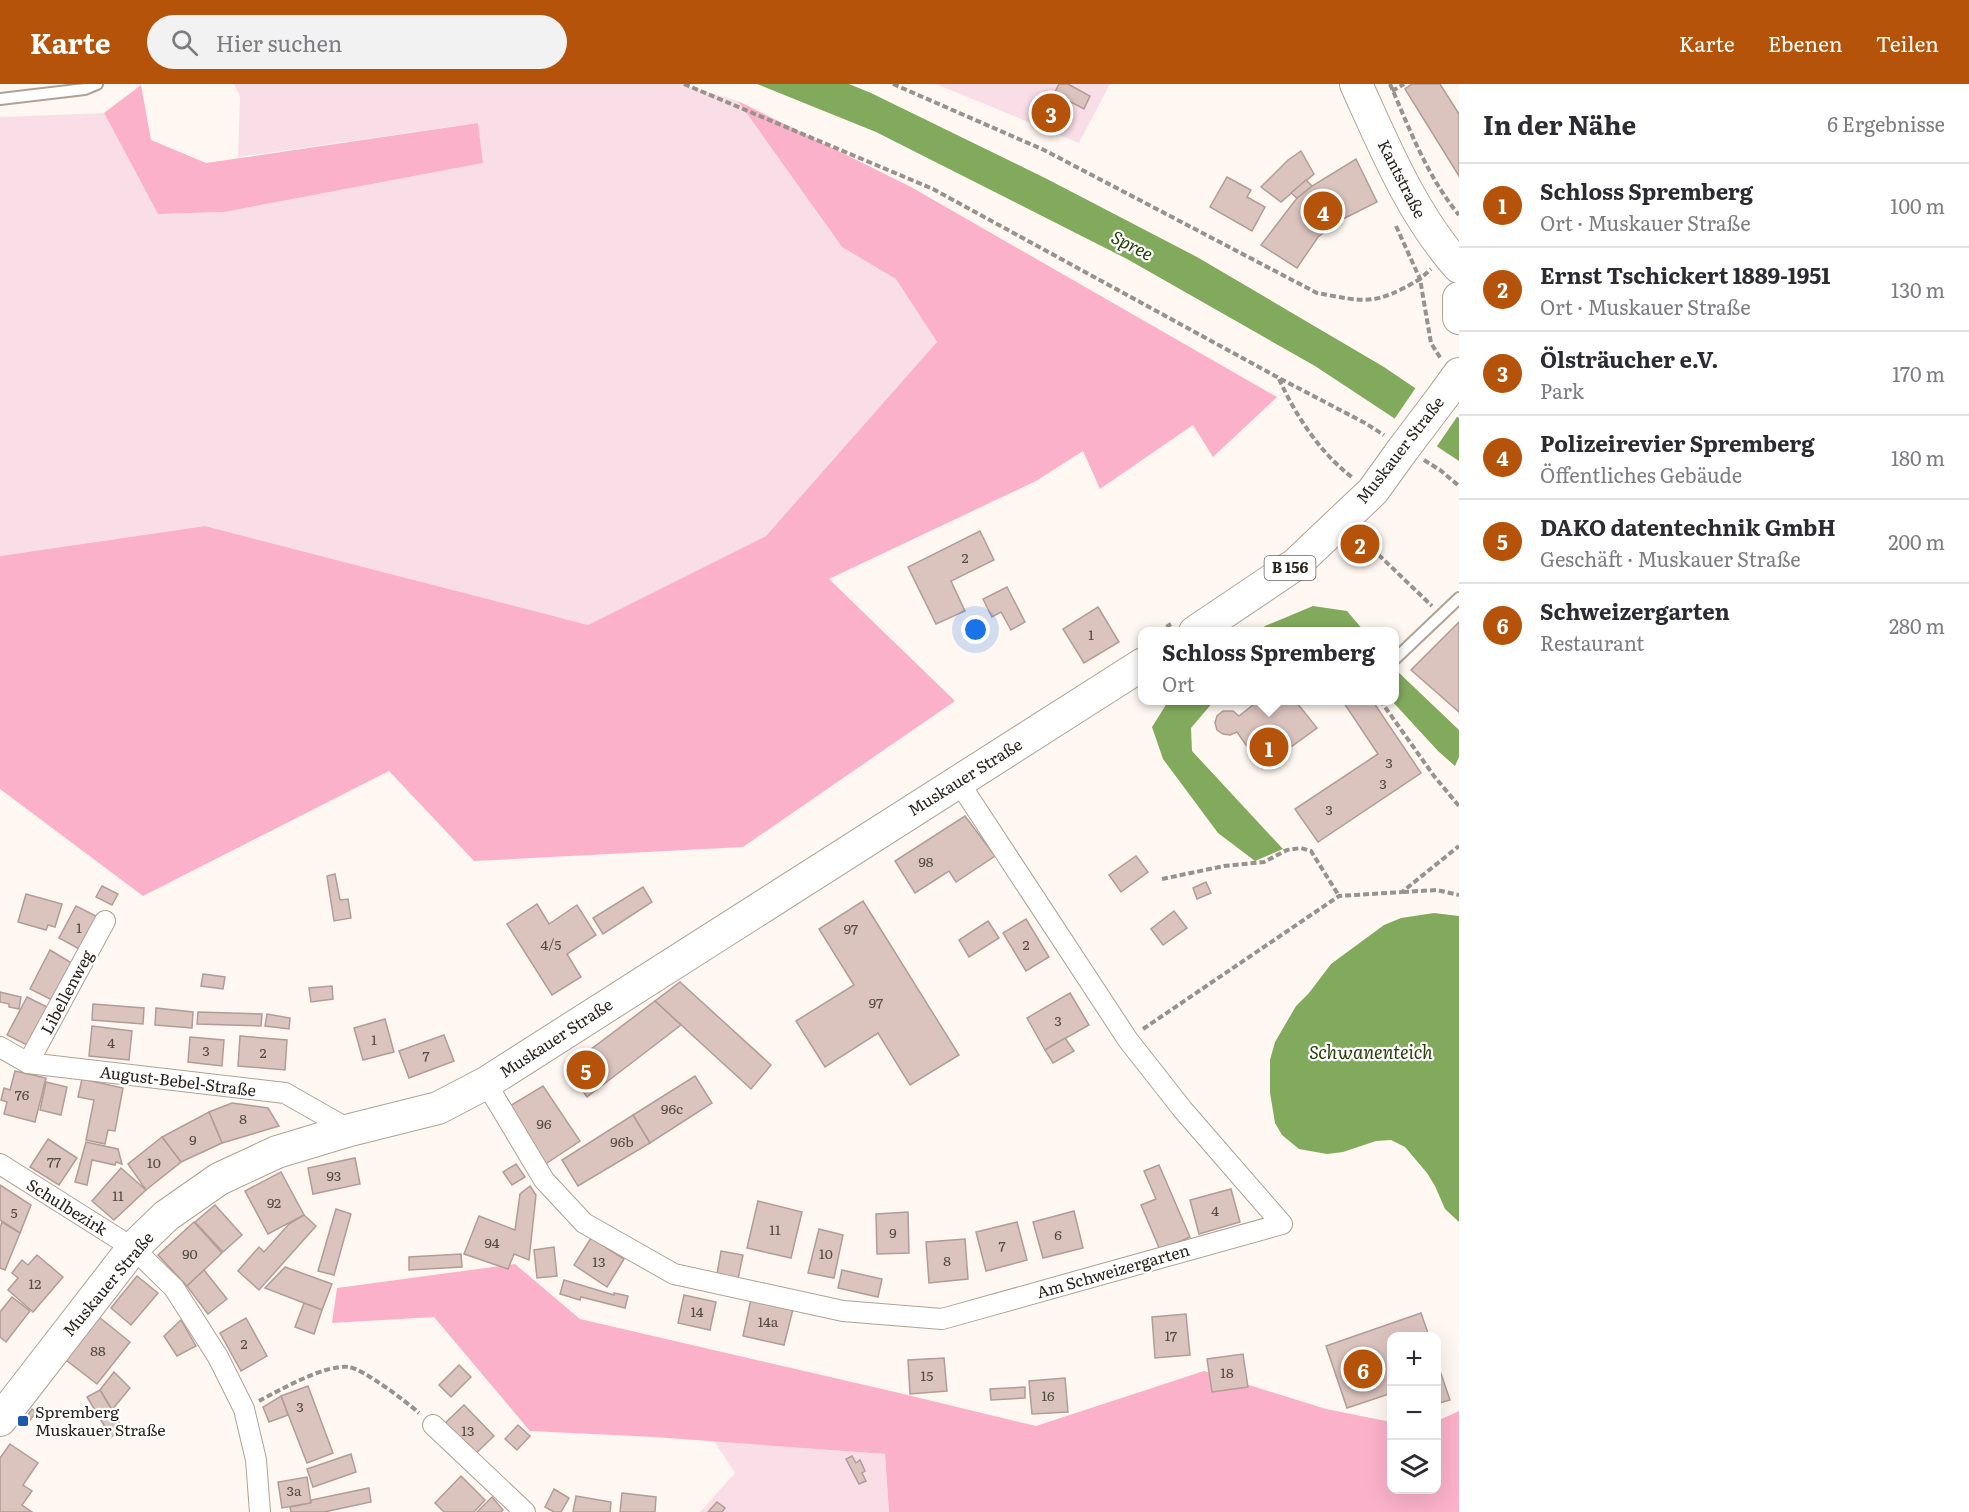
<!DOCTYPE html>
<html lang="de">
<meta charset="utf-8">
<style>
:root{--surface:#fff;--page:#f2f2f3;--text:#2b2b33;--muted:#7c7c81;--line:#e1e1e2;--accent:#b45309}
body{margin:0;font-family:Literata,serif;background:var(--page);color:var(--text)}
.controls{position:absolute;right:18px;bottom:18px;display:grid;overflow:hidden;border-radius:12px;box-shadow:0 6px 24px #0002}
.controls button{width:54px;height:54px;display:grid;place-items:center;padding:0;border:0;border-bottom:2px solid var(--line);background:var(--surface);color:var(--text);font:30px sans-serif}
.you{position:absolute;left:976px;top:546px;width:21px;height:21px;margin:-15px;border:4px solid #fff;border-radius:50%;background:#1a73e8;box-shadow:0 0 0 9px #1a73e833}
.badge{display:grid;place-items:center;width:39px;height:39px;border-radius:50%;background:var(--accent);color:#fff;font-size:20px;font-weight:700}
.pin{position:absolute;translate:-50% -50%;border:3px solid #fff;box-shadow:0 2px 6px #0006}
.popup{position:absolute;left:1138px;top:543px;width:261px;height:78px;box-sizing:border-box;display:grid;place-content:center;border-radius:12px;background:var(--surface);filter:drop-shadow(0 2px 4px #0005);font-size:20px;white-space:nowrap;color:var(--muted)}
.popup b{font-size:22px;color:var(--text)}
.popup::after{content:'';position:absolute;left:50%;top:100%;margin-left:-12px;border:12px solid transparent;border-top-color:var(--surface)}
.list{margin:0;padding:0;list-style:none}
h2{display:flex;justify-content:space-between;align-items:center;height:78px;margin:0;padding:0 24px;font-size:26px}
h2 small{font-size:20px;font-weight:400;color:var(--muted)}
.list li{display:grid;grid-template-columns:39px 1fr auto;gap:18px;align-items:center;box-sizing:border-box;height:84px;padding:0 24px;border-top:2px solid var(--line)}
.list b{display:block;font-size:22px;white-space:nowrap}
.list p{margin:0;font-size:20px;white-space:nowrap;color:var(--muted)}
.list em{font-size:20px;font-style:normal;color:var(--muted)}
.icon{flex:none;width:33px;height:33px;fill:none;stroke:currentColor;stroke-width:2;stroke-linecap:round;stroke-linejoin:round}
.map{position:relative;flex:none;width:1459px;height:1428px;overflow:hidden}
header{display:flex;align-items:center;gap:36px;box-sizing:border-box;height:84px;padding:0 30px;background:var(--accent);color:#fff}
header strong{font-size:28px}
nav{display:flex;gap:33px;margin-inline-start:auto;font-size:21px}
.search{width:420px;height:54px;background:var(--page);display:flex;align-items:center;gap:15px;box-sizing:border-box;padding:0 21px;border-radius:33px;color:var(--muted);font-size:22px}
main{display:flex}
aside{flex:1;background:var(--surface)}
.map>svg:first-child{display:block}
</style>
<header>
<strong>Karte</strong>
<div class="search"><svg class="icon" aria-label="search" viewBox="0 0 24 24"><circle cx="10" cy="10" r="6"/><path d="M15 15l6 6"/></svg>Hier suchen</div>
<nav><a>Karte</a><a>Ebenen</a><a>Teilen</a></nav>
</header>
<main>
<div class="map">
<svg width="1459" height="1428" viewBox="0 0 1459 1428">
<rect width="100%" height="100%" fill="#fff8f2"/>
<!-- green -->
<g fill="#f9dee7">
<path d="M234 0H681L738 17 842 163 896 194 937 258 873 335 766 452 588 541 205 442 0 472V33L104 29 158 130 224 128 483 79 478 39 238 73 240 13Z"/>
<path d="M936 0H1110L1079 59Z"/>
<path d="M714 1357 885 1370 889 1428H700L735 1389Z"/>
</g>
<!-- forest -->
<g fill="#fbb1ca">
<path d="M141 1 151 56 206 79 478 39 483 79 224 128 158 130 104 29Z"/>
<path d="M738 17 911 103 1277 313 1213 373 1193 341 1100 405 1083 367 1036 397 829 495 955 617 743 763 474 777 389 687 143 812 0 705V472L205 442 588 541 766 452 937 258 896 195 842 163Z"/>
<path d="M515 1180 580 1235 895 1308 1036 1342 1204 1287 1326 1325 1391 1338 1392 1406H1436L1437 1337 1459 1327V1428H889L885 1370 654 1353 530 1347 434 1233 332 1239 337 1204Z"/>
</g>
<!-- water -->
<g fill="#82aa5d">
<path d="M757 0H849L871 9 1047 95 1197 173 1384 283 1459 334V377L1315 282 1127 175 876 48Z"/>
<path d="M1313 522 1347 527 1364 547H1258L1265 542Z"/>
<path d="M1395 585 1459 646V673L1455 682 1438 667 1392 617 1395 616Z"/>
<path d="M1169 616 1214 617 1191 644 1192 667 1283 765 1255 777 1218 749 1163 675 1152 643Z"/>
<path d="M1434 829 1459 832V1138L1445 1125 1435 1102 1427 1089 1405 1063 1391 1056 1376 1057 1343 1068 1327 1070 1299 1065 1282 1051 1275 1039 1270 1009V976L1275 958 1296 922 1309 909 1331 880 1384 841 1401 834Z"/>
</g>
<!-- pier -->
<path fill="#fff8f2" d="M1417 302 1459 330 1435 365 1393 337Z"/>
<!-- building -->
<g fill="#dbc3be" stroke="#b29c97" stroke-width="1.5">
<path d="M1059 0H1068L1090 12 1084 25 1069 17 1066 21 1052 14Z"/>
<path d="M1412 0H1440L1459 30V92L1405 5Z"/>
<path d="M1301 67 1314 90 1281 118 1261 103 1288 76Z"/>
<path d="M1356 75 1377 118 1341 136 1318 153 1297 184 1261 161 1297 114 1312 102Z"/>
<path d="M1227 93 1251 106 1247 113 1265 123 1252 147 1210 123Z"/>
<path d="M1306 96 1312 102 1297 114 1291 109Z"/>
<path d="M980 447 994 476 951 497 965 527 936 540 908 483Z"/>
<path d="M1007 503 1025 538 1011 546 1001 528 992 533 983 515Z"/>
<path d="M1098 523 1119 558 1084 579 1063 545Z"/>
<path d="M1459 538V628L1411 586Z"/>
<path d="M1259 616H1301L1297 619 1317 644 1262 684 1237 648 1230 651 1223 650 1217 646 1215 639 1217 632 1223 627H1233L1239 632Z"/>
<path d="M1342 616H1372L1421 689 1318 758 1295 725 1378 670Z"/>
<path d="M965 732 995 772 956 798 949 787 915 809 895 777Z"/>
<path d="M1136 772 1148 788 1121 808 1109 791Z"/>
<path d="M335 790 340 816 348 815 351 834 334 837 327 792Z"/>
<path d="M1206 798 1211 809 1197 815 1193 804Z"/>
<path d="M102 802 118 810 112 821 96 813Z"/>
<path d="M643 803 652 818 603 850 593 834Z"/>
<path d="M26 810 62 820 55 843 48 841 46 846 18 838Z"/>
<path d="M863 817 959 971 910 1001 878 949 825 983 796 937 854 901 819 845Z"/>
<path d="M537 820 549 840 577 821 596 851 567 870 581 893 552 911 507 840Z"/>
<path d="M76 822 98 833 81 866 59 854Z"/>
<path d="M1174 827 1187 844 1163 861 1151 845Z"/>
<path d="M1026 835 1049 873 1026 887 1003 849Z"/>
<path d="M988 837 999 854 969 873 959 856Z"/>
<path d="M50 866 75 881 56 918 30 905Z"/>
<path d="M203 890 225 893 223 905 201 902Z"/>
<path d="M680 898 771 981 751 1005 655 917Z"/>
<path d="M332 902 333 915 311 918 309 904Z"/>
<path d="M0 908 21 913 19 925 9 923V920L0 918Z"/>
<path d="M1070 909 1089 941 1045 966 1027 934Z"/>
<path d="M27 913 53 926 33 964 7 951Z"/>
<path d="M655 917 681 941 587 1013 566 984Z"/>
<path d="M93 920 144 924 143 940 92 936Z"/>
<path d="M156 924 193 928 192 944 155 941Z"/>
<path d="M198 928 262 930 261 942 197 940Z"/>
<path d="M267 930 290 934 289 945 265 942Z"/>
<path d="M385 935 394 968 363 976 354 944Z"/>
<path d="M92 942 132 947 129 976 89 972Z"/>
<path d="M444 951 454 977 409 994 399 967Z"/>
<path d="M240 952 287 956 285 986 238 982Z"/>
<path d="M190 953 224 956 222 982 188 978Z"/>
<path d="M1065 954 1074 967 1053 979 1045 966Z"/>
<path d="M15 987 46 994 35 1038 4 1030 7 1018 1 1016 4 1004 10 1006Z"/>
<path d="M695 992 712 1019 650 1059 633 1031Z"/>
<path d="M82 995 123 1004 115 1047 108 1046 105 1060 86 1056 94 1016 78 1013Z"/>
<path d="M46 998 67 1003 61 1031 40 1026Z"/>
<path d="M543 1002 580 1057 544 1081 508 1023Z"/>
<path d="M232 1019 268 1024 279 1042 222 1059 209 1028Z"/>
<path d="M209 1028 222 1059 181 1078 162 1053Z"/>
<path d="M633 1031 650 1059 578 1102 562 1076Z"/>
<path d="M162 1053 181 1078 146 1106 128 1080Z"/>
<path d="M48 1055 77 1074 59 1101 30 1083Z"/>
<path d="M86 1058 118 1065 122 1080 116 1078 115 1081 92 1076 87 1101 75 1098Z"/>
<path d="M355 1074 360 1100 313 1110 308 1084Z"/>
<path d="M516 1080 525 1093 512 1101 503 1088Z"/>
<path d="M1159 1081 1190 1153 1160 1166 1141 1121 1156 1115 1144 1087Z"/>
<path d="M121 1084 146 1106 114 1136 92 1117Z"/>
<path d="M281 1088 304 1131 268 1150 245 1107Z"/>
<path d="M0 1101 31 1121 20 1149 0 1136Z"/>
<path d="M530 1102 536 1111 529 1176 514 1170 508 1185 464 1170 479 1132 515 1146 520 1110Z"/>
<path d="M1231 1105 1240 1138 1199 1150 1190 1116Z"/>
<path d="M758 1117 802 1128 791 1174 747 1164Z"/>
<path d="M215 1121 242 1151 223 1168 195 1138Z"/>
<path d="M336 1125 351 1130 334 1191 318 1187Z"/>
<path d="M1074 1127 1083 1164 1043 1174 1033 1138Z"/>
<path d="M908 1128 909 1169 877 1170 876 1130Z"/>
<path d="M304 1131 316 1142 259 1206 238 1187 259 1163 264 1168 289 1140Z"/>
<path d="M2 1138 20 1149 5 1186 0 1184V1144Z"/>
<path d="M194 1138 222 1169 187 1202 158 1171Z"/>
<path d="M1017 1138 1027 1176 986 1187 976 1148Z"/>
<path d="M819 1145 843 1151 834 1194 808 1189Z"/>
<path d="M591 1154 624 1175 607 1203 574 1181Z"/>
<path d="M965 1155 968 1195 929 1199 926 1158Z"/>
<path d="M554 1163 557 1192 537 1194 534 1166Z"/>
<path d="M721 1167 743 1171 738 1195 717 1190Z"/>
<path d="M461 1170 462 1183 409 1186V1173Z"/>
<path d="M37 1171 63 1193 33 1228 8 1206 18 1194 12 1189 22 1176 28 1181Z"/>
<path d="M285 1183 332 1200 322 1226 265 1204Z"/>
<path d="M204 1186 227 1215 208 1230 187 1202Z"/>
<path d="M842 1186 882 1195 878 1213 838 1204Z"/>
<path d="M137 1192 158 1209 131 1241 111 1224Z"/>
<path d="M564 1196 614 1211V1209L628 1212 625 1224 581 1213 580 1216 560 1210Z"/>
<path d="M684 1211 716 1218 710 1246 678 1239Z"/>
<path d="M12 1213 30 1227 6 1258 0 1253V1228Z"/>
<path d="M751 1215 793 1225 784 1261 743 1252Z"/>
<path d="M304 1219 322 1226 314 1250 295 1243Z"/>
<path d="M1421 1229 1429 1252H1392V1309L1347 1324 1326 1262Z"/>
<path d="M1186 1230 1190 1271 1155 1274 1152 1233Z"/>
<path d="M99 1233 130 1258 97 1300 66 1276Z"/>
<path d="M246 1234 267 1272 241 1287 220 1249Z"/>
<path d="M181 1236 196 1262 177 1272 164 1252Z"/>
<path d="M1243 1270 1248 1303 1212 1308 1207 1275Z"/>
<path d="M944 1274 947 1307 910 1310 908 1276Z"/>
<path d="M1436 1275 1450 1316 1436 1320Z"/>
<path d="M459 1281 471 1293 451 1313 439 1301Z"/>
<path d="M114 1288 130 1304 112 1326 100 1306Z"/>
<path d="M1065 1294 1068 1328 1032 1330 1029 1297Z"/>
<path d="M308 1302 333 1369 307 1379 281 1312Z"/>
<path d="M1025 1303V1314L991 1316 990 1305Z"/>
<path d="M100 1306 123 1345 111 1353 87 1313Z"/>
<path d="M281 1312 288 1331 269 1338 263 1323Z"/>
<path d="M464 1321 494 1352 472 1373 442 1342Z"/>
<path d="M32 1325 36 1328 28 1339 24 1336Z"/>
<path d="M518 1341 530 1352 517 1366 505 1355Z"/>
<path d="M10 1360 38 1379 23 1401 32 1407 22 1421 32 1428H0V1374Z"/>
<path d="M351 1370 356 1388 313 1403 307 1385Z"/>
<path d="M852 1372 856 1379 860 1376 865 1387 862 1389 866 1397 859 1400 846 1375Z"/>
<path d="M461 1392 485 1416 474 1428H444L435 1419Z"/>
<path d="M307 1393 311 1419 282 1424 278 1398Z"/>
<path d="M369 1404 371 1418 324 1428H291L290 1423 311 1419V1416Z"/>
<path d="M554 1405 569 1414 561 1428H554L545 1423Z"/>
<path d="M622 1409 656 1413 655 1428H620Z"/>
<path d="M576 1412 611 1418 610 1428H573Z"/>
<path d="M492 1413 503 1426 501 1428H477Z"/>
<path d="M717 1418 725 1424 722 1428H708Z"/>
</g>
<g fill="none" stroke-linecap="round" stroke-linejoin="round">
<!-- service casing -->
<g stroke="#b1a193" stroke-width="14">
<g id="service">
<path d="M0 15 85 5 97 0"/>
<path d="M1395 575 1459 514"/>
</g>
</g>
<!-- minor casing -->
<g stroke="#b1a193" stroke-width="22">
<g id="minor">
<path d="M0 963 28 979 285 1009 350 1046"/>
<path d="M28 979 105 837"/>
<path d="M486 999 544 1096 584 1139 674 1190 843 1227 942 1235 1282 1140 1183 1026 1128 956 958 697"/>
<path d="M0 1080 133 1164 174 1204 218 1273 244 1325 256 1376 260 1428"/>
<path d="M433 1341 525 1428"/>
</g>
</g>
<!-- primary casing -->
<g stroke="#b1a193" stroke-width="34">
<g id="primary">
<path d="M1356 0C1385 64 1412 130 1459 183"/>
<path d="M1459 214V234"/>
<path d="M1444 311 1459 290"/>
<path d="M1195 548 1296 480 1373 407 1401 368"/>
<path d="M0 1336 133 1164 166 1132 219 1095 277 1068 350 1046 438 1024 486 999 1143 580"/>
</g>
</g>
<!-- path -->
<g stroke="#99928c" stroke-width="4" stroke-dasharray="6 3" stroke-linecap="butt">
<path d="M684 0 933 105 1279 294 1365 339 1384 351"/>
<path d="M893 0 1044 66 1317 209C1367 218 1374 222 1420 195L1431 259 1441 275"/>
<path d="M1390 0C1410 46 1427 92 1459 131"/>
<path d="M1392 7 1404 0"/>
<path d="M1396 142 1420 195 1431 185"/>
<path d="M1279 295C1296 332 1320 369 1353 394"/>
<path d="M1424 376 1440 386 1459 402"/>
<path d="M1359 452 1432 522"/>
<path d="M1159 548 1171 540"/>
<path d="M1380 616 1434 692 1459 722"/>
<path d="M1162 795 1224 782 1264 778 1287 766 1301 764 1311 767 1339 812"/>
<path d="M1403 808 1437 806 1459 811"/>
<path d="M1143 945 1339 812 1402 808 1459 762"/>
<path d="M259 1317C280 1306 325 1280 349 1283 363 1285 407 1318 419 1329"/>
</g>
<!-- service -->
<use href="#service" stroke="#fff" stroke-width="10"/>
<!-- minor -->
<use href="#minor" stroke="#fff" stroke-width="20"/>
<!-- primary -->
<use href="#primary" stroke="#fff" stroke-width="32"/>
<!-- primary-bridge casing -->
<g stroke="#b1a193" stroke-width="34" stroke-linecap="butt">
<path id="primary-bridge" d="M1401 368 1444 311"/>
</g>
<!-- primary-bridge -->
<use href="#primary-bridge" stroke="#fff" stroke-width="32"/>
</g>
<!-- markers -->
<rect fill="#1d59aa" stroke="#fff" stroke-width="2" x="17" y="1331" width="12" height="12" rx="3"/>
<g text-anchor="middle" stroke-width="4.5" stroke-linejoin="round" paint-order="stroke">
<!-- number labels -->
<g font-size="14" fill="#564a45">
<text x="965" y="479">2</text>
<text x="1091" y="556">1</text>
<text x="1389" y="684">3</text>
<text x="1383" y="705">3</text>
<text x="1329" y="731">3</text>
<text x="926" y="783">98</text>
<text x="79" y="849">1</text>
<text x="851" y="850">97</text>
<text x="551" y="866">4/5</text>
<text x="1026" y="866">2</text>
<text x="876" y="924">97</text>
<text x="1058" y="942">3</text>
<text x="374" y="961">1</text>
<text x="111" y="964">4</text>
<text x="206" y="972">3</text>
<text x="263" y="974">2</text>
<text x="426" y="977">7</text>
<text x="22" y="1016">76</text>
<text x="672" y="1030">96c</text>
<text x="243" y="1040">8</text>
<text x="544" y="1045">96</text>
<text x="193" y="1061">9</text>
<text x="622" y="1063">96b</text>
<text x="54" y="1083">77</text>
<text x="154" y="1084">10</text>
<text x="334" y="1097">93</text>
<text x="118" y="1117">11</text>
<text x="274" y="1124">92</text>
<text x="1215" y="1132">4</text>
<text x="14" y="1134">5</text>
<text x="775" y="1151">11</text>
<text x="893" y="1154">9</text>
<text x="1058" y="1156">6</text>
<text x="492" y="1164">94</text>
<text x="1002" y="1167">7</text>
<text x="190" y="1175">90</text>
<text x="826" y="1175">10</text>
<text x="947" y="1182">8</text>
<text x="599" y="1183">13</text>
<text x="35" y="1205">12</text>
<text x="697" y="1233">14</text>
<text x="768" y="1243">14a</text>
<text x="1171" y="1257">17</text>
<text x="244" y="1265">2</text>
<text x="98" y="1272">88</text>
<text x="1227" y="1294">18</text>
<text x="927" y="1297">15</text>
<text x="1048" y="1317">16</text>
<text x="300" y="1328">3</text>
<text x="468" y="1352">13</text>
<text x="294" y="1412">3a</text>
</g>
<!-- shield labels -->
<rect fill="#fff" stroke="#696461" stroke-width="1.5" x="1264.5" y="472" width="51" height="24" rx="4.5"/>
<g font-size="15" font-weight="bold" fill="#29221d">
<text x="1290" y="489">B 156</text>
</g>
<!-- street labels -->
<g font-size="16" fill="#29221d" stroke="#fff">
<text transform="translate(1402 95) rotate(63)" y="6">Kantstraße</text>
<text transform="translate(1400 366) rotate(-52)" y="6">Muskauer Straße</text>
<text transform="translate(965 693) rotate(-32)" y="6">Muskauer Straße</text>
<text transform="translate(67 908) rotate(-62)" y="6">Libellenweg</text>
<text transform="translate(556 954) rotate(-33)" y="6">Muskauer Straße</text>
<text transform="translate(178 997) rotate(7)" y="6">August-Bebel-Straße</text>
<text transform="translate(67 1123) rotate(32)" y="6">Schulbezirk</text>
<text transform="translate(1113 1187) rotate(-16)" y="6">Am Schweizergarten</text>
<text transform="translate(108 1200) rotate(-50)" y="6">Muskauer Straße</text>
</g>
<!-- poi labels -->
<g font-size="16" fill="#29221d" stroke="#fff" text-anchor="start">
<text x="35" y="1334">Spremberg<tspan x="35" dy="18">Muskauer Straße</tspan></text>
</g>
<!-- water labels -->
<g font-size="18" font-style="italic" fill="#274006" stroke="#fff">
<text transform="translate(1132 162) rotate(27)" y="6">Spree</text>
<text x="1371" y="975">Schwanenteich</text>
</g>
</g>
</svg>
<div class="controls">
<button>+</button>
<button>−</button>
<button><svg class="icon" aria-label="layers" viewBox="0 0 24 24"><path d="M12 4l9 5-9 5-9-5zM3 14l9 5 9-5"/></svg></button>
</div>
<div class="you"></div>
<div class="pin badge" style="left:1269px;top:663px">1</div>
<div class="popup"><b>Schloss Spremberg</b>Ort</div>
<div class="pin badge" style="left:1360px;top:460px">2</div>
<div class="pin badge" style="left:1051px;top:29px">3</div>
<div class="pin badge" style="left:1323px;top:127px">4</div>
<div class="pin badge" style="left:586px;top:986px">5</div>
<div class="pin badge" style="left:1363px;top:1285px">6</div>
</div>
<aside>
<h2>In der Nähe<small>6 Ergebnisse</small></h2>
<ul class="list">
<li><span class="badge">1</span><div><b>Schloss Spremberg</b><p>Ort · Muskauer Straße</p></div><em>100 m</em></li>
<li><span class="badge">2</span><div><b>Ernst Tschickert 1889-1951</b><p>Ort · Muskauer Straße</p></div><em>130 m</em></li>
<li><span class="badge">3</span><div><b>Ölsträucher e.V.</b><p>Park</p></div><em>170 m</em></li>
<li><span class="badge">4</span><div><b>Polizeirevier Spremberg</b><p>Öffentliches Gebäude</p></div><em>180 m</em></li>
<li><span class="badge">5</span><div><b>DAKO datentechnik GmbH</b><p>Geschäft · Muskauer Straße</p></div><em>200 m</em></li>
<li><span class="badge">6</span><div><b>Schweizergarten</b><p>Restaurant</p></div><em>280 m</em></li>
</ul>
</aside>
</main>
